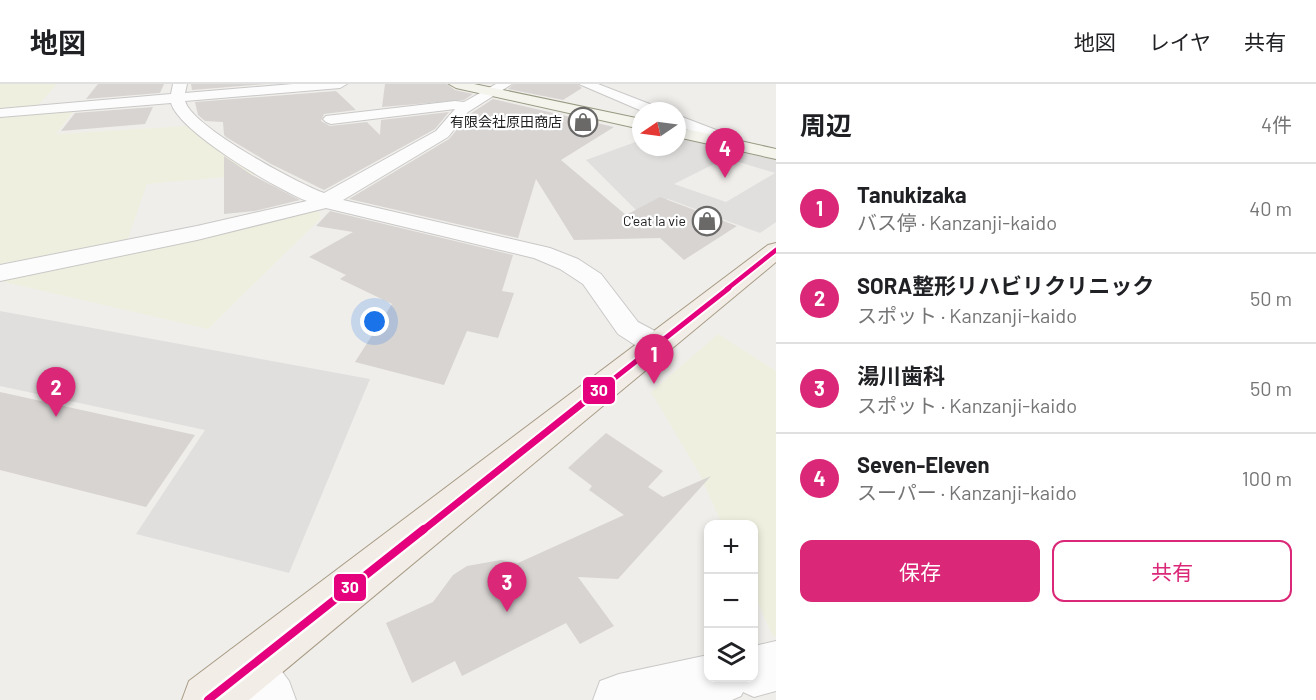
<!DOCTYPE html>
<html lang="ja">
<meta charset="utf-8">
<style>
:root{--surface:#fff;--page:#f2f2f2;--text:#202124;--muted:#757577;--line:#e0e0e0;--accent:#db2777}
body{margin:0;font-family:Barlow,"Noto Sans JP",sans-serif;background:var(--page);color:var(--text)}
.controls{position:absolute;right:18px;bottom:18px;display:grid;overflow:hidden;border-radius:12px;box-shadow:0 3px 9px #0003}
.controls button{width:54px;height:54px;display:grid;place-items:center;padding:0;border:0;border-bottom:2px solid var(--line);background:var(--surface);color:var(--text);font:30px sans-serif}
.compass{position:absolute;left:632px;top:18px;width:54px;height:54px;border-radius:50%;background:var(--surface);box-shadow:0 3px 9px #0003;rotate:257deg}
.you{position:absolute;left:375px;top:238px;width:21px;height:21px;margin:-15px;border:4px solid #fff;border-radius:50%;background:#1a73e8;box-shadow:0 0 0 9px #1a73e833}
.badge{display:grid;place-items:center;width:39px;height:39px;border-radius:50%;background:var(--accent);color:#fff;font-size:20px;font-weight:700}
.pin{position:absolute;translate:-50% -50px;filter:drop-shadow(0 2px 3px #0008)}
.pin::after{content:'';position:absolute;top:32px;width:21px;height:18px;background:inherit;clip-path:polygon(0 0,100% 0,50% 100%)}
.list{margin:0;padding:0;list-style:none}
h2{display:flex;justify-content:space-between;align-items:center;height:78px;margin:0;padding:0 24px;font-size:26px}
h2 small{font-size:20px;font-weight:400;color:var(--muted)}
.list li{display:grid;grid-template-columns:39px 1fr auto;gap:18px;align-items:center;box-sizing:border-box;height:90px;padding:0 24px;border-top:2px solid var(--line)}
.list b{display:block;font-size:22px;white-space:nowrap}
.list p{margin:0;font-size:20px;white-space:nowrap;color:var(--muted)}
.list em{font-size:20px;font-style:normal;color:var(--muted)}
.actions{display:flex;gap:12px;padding:18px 24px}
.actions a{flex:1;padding:14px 0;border:2px solid var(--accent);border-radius:12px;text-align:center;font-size:21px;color:var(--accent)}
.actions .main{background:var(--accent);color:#fff}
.icon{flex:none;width:33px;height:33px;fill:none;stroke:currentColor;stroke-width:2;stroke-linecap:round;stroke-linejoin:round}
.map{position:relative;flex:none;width:776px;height:616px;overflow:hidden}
header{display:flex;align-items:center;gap:36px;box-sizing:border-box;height:84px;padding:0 30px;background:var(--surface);border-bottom:2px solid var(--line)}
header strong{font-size:28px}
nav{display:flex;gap:33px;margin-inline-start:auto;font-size:21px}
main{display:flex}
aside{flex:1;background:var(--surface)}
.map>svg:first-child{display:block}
</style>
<header>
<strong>地図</strong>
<nav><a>地図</a><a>レイヤ</a><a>共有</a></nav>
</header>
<main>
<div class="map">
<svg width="776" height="616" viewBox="0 0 776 616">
<rect width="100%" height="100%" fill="#f0eeeb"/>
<!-- farmland -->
<g fill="#efefdf">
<path d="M0 0H57L36 24 0 27Z"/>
<path d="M76 24 56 50 186 42 258 90 147 100 127 157 0 183V31Z"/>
<path d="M318 126 321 134 208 245 0 197Z"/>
<path d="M718 250 776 287V552L773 553 754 510V440H722L699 389 651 308Z"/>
</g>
<!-- parking -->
<g fill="#e0dfde" fill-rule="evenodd">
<path d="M677 52 776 74V138L760 149 668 115 640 130 586 76 641 56V63H677ZM726 74 775 89 726 118 674 100Z"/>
<path d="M0 227 370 295 289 489 136 450 205 346 0 302Z"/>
</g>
<!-- building -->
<g fill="#d7d4d2">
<path d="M98 0H164L160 9 86 15Z"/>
<path d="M191 0H266L192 6Z"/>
<path d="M385 0H447L455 6 473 10 464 16 382 23Z"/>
<path d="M514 0H577L582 4 563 16 508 5Z"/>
<path d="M336 7 356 26 324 30 321 37 330 42 367 38 380 51 381 36 449 28 435 45 324 106 271 80 226 53 224 51 223 38 205 37 198 31 195 18Z"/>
<path d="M493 15 614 43 561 76 626 131 660 113 737 142 684 176 660 154 574 156 536 95 518 154 349 115 449 55 470 30Z"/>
<path d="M153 23 145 40 61 47 75 29Z"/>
<path d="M224 72 252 91 300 116 255 127 224 130Z"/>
<path d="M330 127 513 171 502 207 514 209 498 254 467 247 444 301 355 278 392 220 340 195 346 191 309 173 353 148 316 142Z"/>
<path d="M0 308 195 351 146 423 0 386Z"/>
<path d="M606 349 663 387 648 403 663 413 711 392 618 495 578 493 614 542 580 560 566 539 462 592 455 577 412 599 386 539 433 518 453 491 467 482 501 476 518 479 624 431 589 406 592 402 568 384Z"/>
</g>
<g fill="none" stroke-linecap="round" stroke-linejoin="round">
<!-- street casing -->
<g stroke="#c9c8c7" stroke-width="2">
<g id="street">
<path d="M173 0H187L185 9 293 0H347L340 4 185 17C192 43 297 99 324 109L436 47 455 25 331 40 326 38 323 35 326 32 455 17 464 18 496 0H512L468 28 448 53 343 116 550 164 578 175 601 190 638 238 668 254 672 261 668 268 657 271 646 268 618 250 583 200 560 185 534 174 326 124 197 156 0 197V181L197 142 307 117C277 105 180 49 171 19L0 33V25L171 10Z"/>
<path d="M579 0H598L660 24 662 27H642Z"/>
<path d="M677 31 724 49 726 52 720 60H708L706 56 707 54 677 41Z"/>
<path d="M776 557V607L754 613 743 608 741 612 732 616H593L600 597 619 590 708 571V594H754V562Z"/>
<path d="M248 559 266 566 289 597 296 616H239L223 584 230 566Z"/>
</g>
</g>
<!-- secondary casing -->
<g stroke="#999a82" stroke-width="2">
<g id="secondary">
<path d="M449 0H474L641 35V45L456 4Z"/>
<path d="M677 43 776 65V75L677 53Z"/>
</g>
</g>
<!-- primary casing -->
<g stroke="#a79c86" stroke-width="2">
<path id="primary" d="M776 159V178L249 616H182L189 597 768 161Z"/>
</g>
<!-- street -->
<use href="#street" fill="#fdfcfc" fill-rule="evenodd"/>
<!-- secondary -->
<use href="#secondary" fill="#f4f4ed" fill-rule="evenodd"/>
<!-- primary -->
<use href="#primary" fill="#f3ede7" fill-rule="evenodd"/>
<!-- bus-1-far3 casing -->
<g stroke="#fff" stroke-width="8">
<path id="bus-1-far3" d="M727 205 776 166"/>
</g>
<!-- bus-1-far2 casing -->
<g stroke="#fff" stroke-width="9">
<path id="bus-1-far2" d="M592 312 729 204"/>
</g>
<!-- bus-1-far1 casing -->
<g stroke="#fff" stroke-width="11">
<path id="bus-1-far1" d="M422 447 594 310"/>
</g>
<!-- bus-1 casing -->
<g stroke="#fff" stroke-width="13">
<path id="bus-1" d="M208 616 424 445"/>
</g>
<!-- bus-1-far3 -->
<use href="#bus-1-far3" stroke="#e5007d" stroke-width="4.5"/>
<!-- bus-1-far2 -->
<use href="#bus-1-far2" stroke="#e5007d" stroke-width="5"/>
<!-- bus-1-far1 -->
<use href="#bus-1-far1" stroke="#e5007d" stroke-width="7"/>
<!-- bus-1 -->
<use href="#bus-1" stroke="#e5007d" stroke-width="8"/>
</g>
<!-- icons -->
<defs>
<g id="shop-ring" transform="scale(1.5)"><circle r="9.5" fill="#fff" stroke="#6a6968" stroke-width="1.5"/><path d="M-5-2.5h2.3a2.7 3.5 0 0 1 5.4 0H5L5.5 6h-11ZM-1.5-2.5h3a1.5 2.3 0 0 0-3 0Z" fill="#6a6968"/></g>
</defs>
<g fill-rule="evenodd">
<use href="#shop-ring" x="583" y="38"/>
<use href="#shop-ring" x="707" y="137"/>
</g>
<g text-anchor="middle" stroke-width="4.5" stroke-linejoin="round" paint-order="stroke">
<!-- far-poi labels -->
<g font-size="14" fill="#222" stroke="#fff" text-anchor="end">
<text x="562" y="43">有限会社原田商店</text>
<text x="686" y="142">C'eat la vie</text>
</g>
</g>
<g stroke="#fff" stroke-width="2">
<rect x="582" y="292" width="34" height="29" rx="6" fill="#e5007d"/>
<rect x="333" y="489" width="34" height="29" rx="6" fill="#e5007d"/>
</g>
<g font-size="16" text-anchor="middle" font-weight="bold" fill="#fff">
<text x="599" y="312">30</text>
<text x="350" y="509">30</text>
</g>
</svg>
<div class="controls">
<button>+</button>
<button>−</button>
<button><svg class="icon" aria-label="layers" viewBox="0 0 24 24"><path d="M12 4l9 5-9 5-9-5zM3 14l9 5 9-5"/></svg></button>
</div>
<svg class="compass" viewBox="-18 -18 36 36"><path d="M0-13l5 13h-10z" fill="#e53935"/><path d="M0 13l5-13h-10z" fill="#757577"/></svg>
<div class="you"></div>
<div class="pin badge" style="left:654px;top:300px">1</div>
<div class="pin badge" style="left:56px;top:333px">2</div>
<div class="pin badge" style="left:507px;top:528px">3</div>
<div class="pin badge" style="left:725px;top:94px">4</div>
</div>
<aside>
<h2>周辺<small>4件</small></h2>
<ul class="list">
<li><span class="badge">1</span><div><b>Tanukizaka</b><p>バス停 · Kanzanji-kaido</p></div><em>40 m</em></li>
<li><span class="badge">2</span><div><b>SORA整形リハビリクリニック</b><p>スポット · Kanzanji-kaido</p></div><em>50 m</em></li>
<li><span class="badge">3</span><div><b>湯川歯科</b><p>スポット · Kanzanji-kaido</p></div><em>50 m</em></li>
<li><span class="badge">4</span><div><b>Seven-Eleven</b><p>スーパー · Kanzanji-kaido</p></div><em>100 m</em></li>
</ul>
<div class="actions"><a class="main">保存</a><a>共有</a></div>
</aside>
</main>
